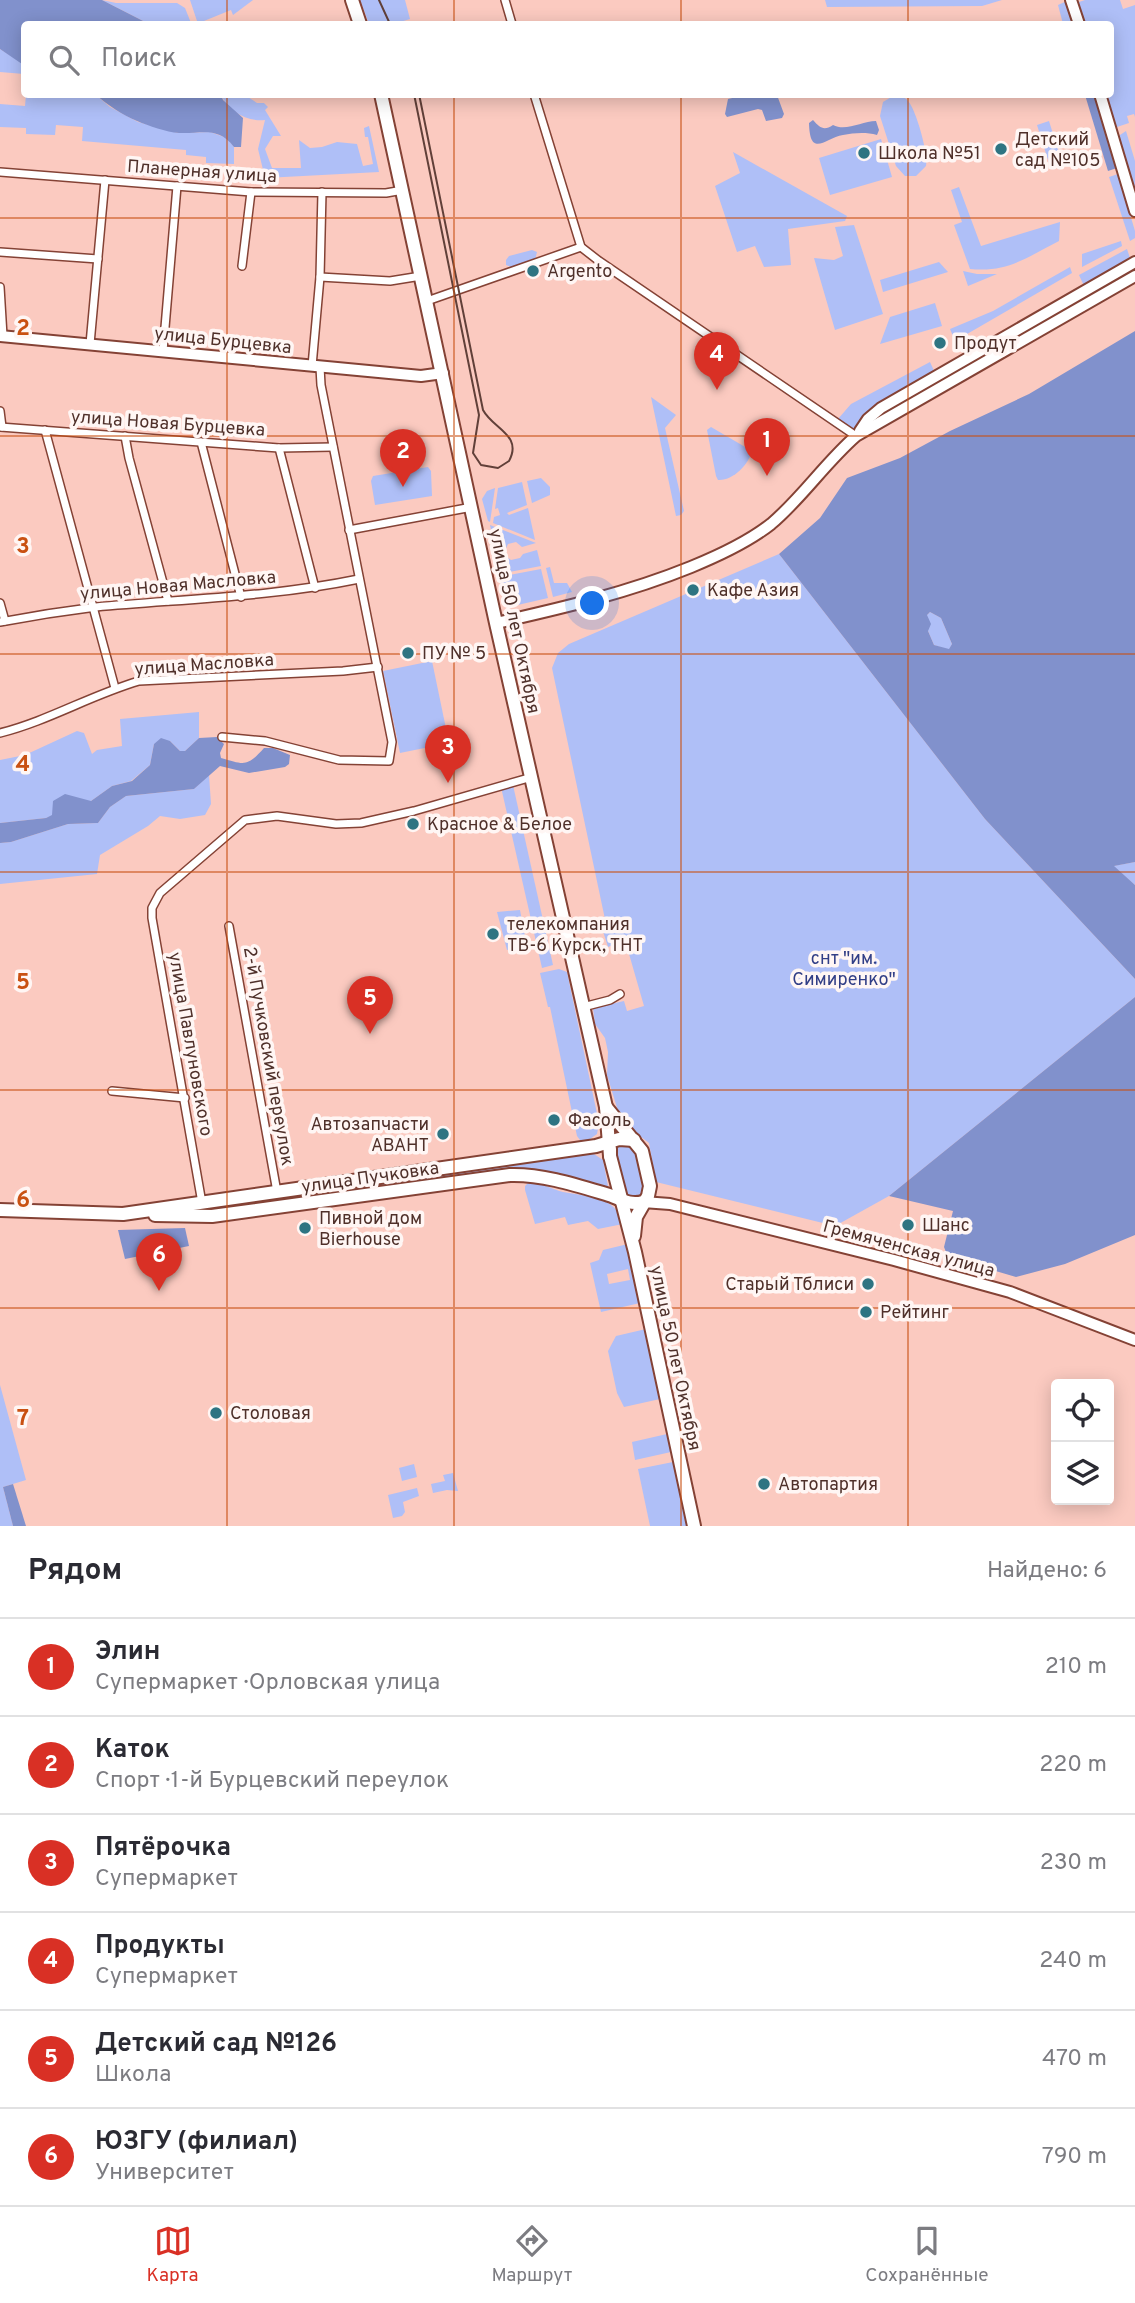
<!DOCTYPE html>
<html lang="ru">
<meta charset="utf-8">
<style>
:root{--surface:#fff;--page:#f2f2f3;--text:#2b2b33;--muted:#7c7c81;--line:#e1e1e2;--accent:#d93025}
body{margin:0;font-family:Overpass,sans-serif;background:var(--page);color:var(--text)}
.controls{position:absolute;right:21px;bottom:21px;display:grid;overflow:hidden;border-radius:7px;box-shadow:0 4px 18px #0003}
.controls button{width:63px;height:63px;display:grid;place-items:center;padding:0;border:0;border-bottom:2px solid var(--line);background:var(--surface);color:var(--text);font:35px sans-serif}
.you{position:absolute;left:593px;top:604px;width:24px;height:24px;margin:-18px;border:5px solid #fff;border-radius:50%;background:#1a73e8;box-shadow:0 0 0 10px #1a73e833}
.badge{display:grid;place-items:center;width:46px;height:46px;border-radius:50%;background:var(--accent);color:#fff;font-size:23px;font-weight:700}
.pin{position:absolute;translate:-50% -58px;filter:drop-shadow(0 2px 4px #0008)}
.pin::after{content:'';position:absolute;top:37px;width:24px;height:21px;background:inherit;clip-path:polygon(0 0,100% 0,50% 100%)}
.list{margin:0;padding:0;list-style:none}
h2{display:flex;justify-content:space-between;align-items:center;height:91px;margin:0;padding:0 28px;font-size:30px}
h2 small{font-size:23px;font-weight:400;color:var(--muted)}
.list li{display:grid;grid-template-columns:46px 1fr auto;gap:21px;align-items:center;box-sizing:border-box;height:98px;padding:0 28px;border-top:2px solid var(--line)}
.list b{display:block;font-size:26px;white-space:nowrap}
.list p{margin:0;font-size:23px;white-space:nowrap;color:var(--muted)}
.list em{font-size:23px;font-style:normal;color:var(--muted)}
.icon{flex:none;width:38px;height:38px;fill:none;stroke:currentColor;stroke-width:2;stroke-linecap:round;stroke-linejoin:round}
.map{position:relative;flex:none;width:1135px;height:1526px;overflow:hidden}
.search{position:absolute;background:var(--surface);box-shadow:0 4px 18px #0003;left:21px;right:21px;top:21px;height:77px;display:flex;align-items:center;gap:18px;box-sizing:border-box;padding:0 24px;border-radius:7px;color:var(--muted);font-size:26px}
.sheet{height:679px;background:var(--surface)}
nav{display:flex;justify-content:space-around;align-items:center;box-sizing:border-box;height:98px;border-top:2px solid var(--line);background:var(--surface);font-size:19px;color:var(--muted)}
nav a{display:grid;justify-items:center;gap:4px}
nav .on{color:var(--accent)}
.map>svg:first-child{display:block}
</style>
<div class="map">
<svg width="1135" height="1526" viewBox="0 0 1135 1526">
<rect width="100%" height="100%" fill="#fbcac0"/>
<!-- green -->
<g fill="#afbff7" fill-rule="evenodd">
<path d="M102 0 116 3H177L185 8 191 23 149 24Z"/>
<path d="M190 0H253L233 15 231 10 199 23 197 21Z"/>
<path d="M360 0H405L410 19 400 22V24H369Z"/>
<path d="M825 0H1002L982 6 827 7Z"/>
<path d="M1069 0 1076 24H1063L1058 5Z"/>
<path d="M1085 0H1120L1123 9 1135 5V117L1134 114 1127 116 1129 123 1114 128 1104 95 1110 94V24H1083L1076 3Z"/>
<path d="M0 49 24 64V74L0 72Z"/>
<path d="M26 95H96L110 107 138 122 178 133 210 132 227 138 234 147V164L206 163V157L186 155V150L82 141 83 127 56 125 55 135 26 134V128L0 127V104L25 106Z"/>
<path d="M221 95H245L257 103H264L268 107 265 110 281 136H273L265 149 272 168H301L299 140 310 148 322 147 337 142 357 144 363 166 373 164 368 137H365L364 128 369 126 379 172 265 178 258 149 265 120C247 122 228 111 221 95Z"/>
<path d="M893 96C899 96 904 96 908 101 916 109 929 156 926 166L916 176H905L896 166 880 116 883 102Z"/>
<path d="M1049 121 1061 159 1049 163 1037 125Z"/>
<path d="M1126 131 1135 161V195L1117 137Z"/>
<path d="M881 139 892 177 830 195 819 158Z"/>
<path d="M733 152 847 216 845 221 788 229 791 265 764 267 755 246 737 252 715 186 740 173Z"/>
<path d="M1118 174 1135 231V238L1130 241 1109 177Z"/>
<path d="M959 187 981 246 1060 222 1059 241C1027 257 1008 273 970 269L954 225 962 222 951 190Z"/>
<path d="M854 225 883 314 835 330 814 258 834 260 843 256 835 227Z"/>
<path d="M1121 241 1122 246 1082 267V254Z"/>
<path d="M1127 249 1131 261 1085 288 1079 275Z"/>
<path d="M532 250 537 252 535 260 511 267 506 265V260L509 256Z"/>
<path d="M939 262 948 272 883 292 880 280Z"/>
<path d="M1070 267 1072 273 955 341 950 329 993 311Z"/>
<path d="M1133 268V273L904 403 903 401Z"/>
<path d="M963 271 977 274H997L968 286Z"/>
<path d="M935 303 942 326 880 344 890 317Z"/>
<path d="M930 362 935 373 863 415 855 430 838 419 851 404Z"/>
<path d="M651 397 676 415 665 428 684 511 681 515 676 516Z"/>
<path d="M711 427 752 451C749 464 733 481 718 480L716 476 707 430Z"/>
<path d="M428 467 431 471 432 496 375 505 371 481 373 476Z"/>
<path d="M541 478 550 487V495L532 503 527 481Z"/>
<path d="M522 482 527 505 507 513 509 515 528 508 535 540 493 523 494 517 500 515 498 508 495 509 498 488Z"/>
<path d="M495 488 490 522 488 521 482 499 487 491Z"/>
<path d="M490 525 536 543 522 547 516 542 508 544 505 550 496 552 498 548 497 544H494Z"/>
<path d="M537 550 541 566 499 574 496 559 507 557 511 560 520 558 523 554Z"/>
<path d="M779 554 985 819 1135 979V997L889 1196 835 1226 656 1182 649 1143 636 1133 618 1111 607 1075 608 1052 605 1038 595 1024 593 1008 624 1001 627 1011 644 1006 625 940 608 947 602 928 606 924 552 668 558 653 569 644Z"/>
<path d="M550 567 554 583H567L572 592 553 597 546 568Z"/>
<path d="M541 569 548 598 509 607 505 604 499 577Z"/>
<path d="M930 612 941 618 952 644 949 650 934 645 928 631 927 615Z"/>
<path d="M432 661 449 743 400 753 383 671Z"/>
<path d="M199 712V738L185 751H180L170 741 154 744 150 765 131 781 112 786 91 801 46 818 0 823V760L25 755 77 731 84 733 92 754 97 750 122 746 120 719Z"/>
<path d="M209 775 211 804 205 815 180 819 160 816 148 826 100 855 97 874 0 884V843L11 842 68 824 98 823 110 807 126 796 194 789Z"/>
<path d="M513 785 553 965 542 968 501 787Z"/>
<path d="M1135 862V885L1113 866Z"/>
<path d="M520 910 527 947 507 950 497 912Z"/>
<path d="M559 969 567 972 599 1123 597 1134 587 1141 580 1140 577 1136 550 1007H548L540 973Z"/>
<path d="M622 1144 635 1147 645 1186 641 1196 637 1198 624 1195 614 1150Z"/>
<path d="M591 1152 603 1160 609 1191 538 1174 326 1194V1190Z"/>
<path d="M530 1181C542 1183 551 1189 563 1192 587 1197 616 1195 623 1224L598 1229 588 1221 568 1225 565 1217 535 1224 525 1190V1186Z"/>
<path d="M628 1244 640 1303 601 1312 590 1263 599 1260 603 1250ZM628 1269 630 1280 609 1284 607 1274Z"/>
<path d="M646 1329 660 1399 624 1407 617 1393 608 1351 616 1336Z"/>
<path d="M0 1385 26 1480 3 1487 13 1526H0Z"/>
<path d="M667 1434 671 1452 635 1460 632 1442Z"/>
<path d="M673 1462 688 1526H650L638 1469Z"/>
<path d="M414 1464 417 1477 402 1481 399 1468Z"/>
<path d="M453 1473 458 1491 447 1490 433 1493 431 1484 445 1481 443 1475Z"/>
<path d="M417 1488 419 1496 403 1502 405 1512 402 1516 393 1518 388 1495Z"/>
</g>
<!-- forest -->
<g fill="#8191cc" fill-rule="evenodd">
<path d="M0 0H102L149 24H24V64H22L0 49Z"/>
<path d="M96 95H221L223 100 243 118 241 147H234C218 126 202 134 179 133 166 132 149 126 137 121 122 115 108 105 96 95Z"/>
<path d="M745 95H777L784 114 782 118 766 121 762 110 758 109 727 117 725 114 728 99Z"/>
<path d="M1085 95H1096L1117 168 1108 171Z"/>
<path d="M813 120C820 128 824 131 833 125 846 132 862 121 876 121L879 130 877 135C866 132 854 133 843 135 825 138 810 159 809 123Z"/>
<path d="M1135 331V862L1114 866 1135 885V979L985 819 779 554 820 518 847 478 900 458 950 431 1029 394ZM930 612 941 618 952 644 949 649 934 645 928 631 931 624 927 615Z"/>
<path d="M217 737 224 744 220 753 221 758C245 765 247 767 264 748H273L290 755 289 764 285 767 249 773 220 766 194 789 126 796 110 807 98 823 68 824 11 842 0 843V823L46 818 52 815 53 801 65 794 91 801 112 786 132 781 150 765 154 744 161 738 170 741 180 751H185L199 738Z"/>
<path d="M1135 997V1235L1065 1264 1016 1277 948 1257 944 1247 953 1211 889 1196Z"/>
<path d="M185 1228 189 1246 125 1259 118 1230Z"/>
<path d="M13 1484 26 1526H13L3 1487Z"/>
</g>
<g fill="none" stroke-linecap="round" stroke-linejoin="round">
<!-- street casing -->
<g stroke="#844235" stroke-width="10">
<g id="street">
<path d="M505 0 512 24"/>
<path d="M534 94 581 247 599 261 856 436"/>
<path d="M0 172 251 192 386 193 403 190"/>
<path d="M0 252 98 259"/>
<path d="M242 266 251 192"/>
<path d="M320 277 390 281 421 276"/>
<path d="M0 287 3 336"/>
<path d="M427 301 581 247"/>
<path d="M90 344 105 180"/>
<path d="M163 351 177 186"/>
<path d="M312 366 320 277 322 192"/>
<path d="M0 411 2 427"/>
<path d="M0 427 279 448 333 447"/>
<path d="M45 430 115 688"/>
<path d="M125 436 129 458 168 601"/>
<path d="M201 442 241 597"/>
<path d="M279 448 315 588"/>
<path d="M349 530 472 507"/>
<path d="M0 603 5 621"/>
<path d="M0 622C32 616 64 611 96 607 184 599 272 597 359 579"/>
<path d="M0 733C48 721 91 695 139 681L343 671 378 667"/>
<path d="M222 737 265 741 339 760 389 761 392 742 321 385 320 367"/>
<path d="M229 926 277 1192"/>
<path d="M583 1007 610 1000 620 994"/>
<path d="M112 1091 185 1098"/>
<path d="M202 1203 152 918V908L160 893 245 820 277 816 336 824 361 823 414 811 532 777"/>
</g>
</g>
<!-- secondary casing -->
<g stroke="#844235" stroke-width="14">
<g id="secondary">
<path d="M1071 0 1079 24"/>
<path d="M1100 94 1135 211"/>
<path d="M0 336 421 376 443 373"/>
<path d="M860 431 868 419 881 408 1135 262"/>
<path d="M496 623C562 608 627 593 691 567 718 556 747 543 771 524 802 498 825 463 856 436L1135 276"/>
<path d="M643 1202 670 1204 894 1260 1010 1292 1135 1340"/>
</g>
</g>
<!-- primary casing -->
<g stroke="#844235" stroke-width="16">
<g id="primary">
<path d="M352 0 360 24"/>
<path d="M381 94 496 623 606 1107 610 1156"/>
<path d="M606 1107 642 1151 650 1186 648 1196 636 1217 634 1236"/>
<path d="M610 1149V1156L635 1252 694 1526"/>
<path d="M0 1210 123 1214 596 1146 619 1139 634 1140"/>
<path d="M155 1215 212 1216 510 1175C542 1174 576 1185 606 1194 620 1198 628 1206 643 1202"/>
</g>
</g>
<!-- street -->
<use href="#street" stroke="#fff" stroke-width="7"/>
<!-- secondary -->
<use href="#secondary" stroke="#fff" stroke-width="10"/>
<!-- primary -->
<use href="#primary" stroke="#fff" stroke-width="12"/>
<!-- tram -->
<g stroke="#614039" stroke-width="2">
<path d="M379 0 390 24"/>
<path d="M414 94 479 415 473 453 481 465 498 468 509 461C523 435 493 429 483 410L419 94"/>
</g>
</g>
<!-- grid -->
<path fill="none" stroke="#c95112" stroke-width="2" stroke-opacity="0.55" d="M227 0V24M454 0V24M681 0V24M908 0V24M227 94V1526M454 94V1526M681 94V1526M908 94V1526M0 218H1135M0 436H1135M0 654H1135M0 872H1135M0 1090H1135M0 1308H1135"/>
<!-- markers -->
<g fill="#2e7482" stroke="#fff6f4" stroke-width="2.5">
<circle cx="1001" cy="149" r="7"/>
<circle cx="864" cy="153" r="7"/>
<circle cx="533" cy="271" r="7"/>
<circle cx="940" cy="343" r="7"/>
<circle cx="693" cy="590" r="7"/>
<circle cx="408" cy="653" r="7"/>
<circle cx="413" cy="824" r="7"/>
<circle cx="493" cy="934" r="7"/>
<circle cx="554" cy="1120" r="7"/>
<circle cx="443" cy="1134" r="7"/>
<circle cx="908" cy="1225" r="7"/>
<circle cx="305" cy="1228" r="7"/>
<circle cx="868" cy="1284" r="7"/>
<circle cx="866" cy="1312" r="7"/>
<circle cx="216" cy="1413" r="7"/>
<circle cx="764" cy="1484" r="7"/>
</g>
<g text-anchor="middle" stroke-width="7" stroke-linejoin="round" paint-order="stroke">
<!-- poi labels -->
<g font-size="18" fill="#4f302a" stroke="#fff6f4" text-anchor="start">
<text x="1015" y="145">Детский<tspan x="1015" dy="21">сад №105</tspan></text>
<text x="878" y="159">Школа №51</text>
<text x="547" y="277">Argento</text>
<text x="954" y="349">Продут</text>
<text x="707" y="596">Кафе Азия</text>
<text x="422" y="659">ПУ № 5</text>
<text x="427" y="830">Красное &amp; Белое</text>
<text x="507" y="930">телекомпания<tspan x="507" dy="21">ТВ-6 Курск, ТНТ</tspan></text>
<text x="568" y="1126">Фасоль</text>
<text x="429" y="1130" text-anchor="end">Автозапчасти<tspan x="429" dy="21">АВАНТ</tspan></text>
<text x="319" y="1224">Пивной дом<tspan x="319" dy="21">Bierhouse</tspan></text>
<text x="922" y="1231">Шанс</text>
<text x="854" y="1290" text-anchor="end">Старый Тблиси</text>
<text x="880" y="1318">Рейтинг</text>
<text x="230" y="1419">Столовая</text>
<text x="778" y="1490">Автопартия</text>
</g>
<!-- street labels -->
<g font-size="18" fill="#4f302a" stroke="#fff6f4">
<text transform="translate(202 171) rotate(4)" y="6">Планерная улица</text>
<text transform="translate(223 340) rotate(6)" y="6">улица Бурцевка</text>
<text transform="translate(168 423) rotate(4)" y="6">улица Новая Бурцевка</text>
<text transform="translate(178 585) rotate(-5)" y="6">улица Новая Масловка</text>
<text transform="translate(515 621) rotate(78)" y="6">улица 50 лет Октября</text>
<text transform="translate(204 664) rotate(-4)" y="6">улица Масловка</text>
<text transform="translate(191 1044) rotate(80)" y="6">улица Павлуновского</text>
<text transform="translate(269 1056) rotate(80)" y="6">2-й Пучковский переулок</text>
<text transform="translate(370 1177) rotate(-8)" y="6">улица Пучковка</text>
<text transform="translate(909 1248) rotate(15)" y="6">Гремяченская улица</text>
<text transform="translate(676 1358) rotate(78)" y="6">улица 50 лет Октября</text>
</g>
<!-- park labels -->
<g font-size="18" fill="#313e86" stroke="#fff6f4">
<text x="844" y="964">снт "им.<tspan x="844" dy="21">Симиренко"</tspan></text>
</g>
</g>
<g font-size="23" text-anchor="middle" font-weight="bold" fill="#c95112" stroke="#fff6f4" stroke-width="7" stroke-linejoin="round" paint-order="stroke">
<text x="23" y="335">2</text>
<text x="23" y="553">3</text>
<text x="23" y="771">4</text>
<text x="23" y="989">5</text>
<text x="23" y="1207">6</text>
<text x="23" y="1425">7</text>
</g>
</svg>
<div class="controls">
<button><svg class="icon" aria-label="locate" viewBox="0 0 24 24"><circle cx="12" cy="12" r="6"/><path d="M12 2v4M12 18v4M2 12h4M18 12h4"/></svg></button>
<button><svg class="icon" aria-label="layers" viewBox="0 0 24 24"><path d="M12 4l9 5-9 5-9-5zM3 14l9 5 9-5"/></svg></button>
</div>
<div class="you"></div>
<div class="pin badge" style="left:767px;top:476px">1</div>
<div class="pin badge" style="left:403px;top:487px">2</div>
<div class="pin badge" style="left:448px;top:783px">3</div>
<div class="pin badge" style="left:717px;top:390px">4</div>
<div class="pin badge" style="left:370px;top:1034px">5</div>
<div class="pin badge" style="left:159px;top:1291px">6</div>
<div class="search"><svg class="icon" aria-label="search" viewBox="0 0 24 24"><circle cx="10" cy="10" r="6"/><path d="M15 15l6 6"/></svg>Поиск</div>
</div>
<section class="sheet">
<h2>Рядом<small>Найдено: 6</small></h2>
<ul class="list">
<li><span class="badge">1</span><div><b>Элин</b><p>Супермаркет · Орловская улица</p></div><em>210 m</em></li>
<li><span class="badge">2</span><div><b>Каток</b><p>Спорт · 1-й Бурцевский переулок</p></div><em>220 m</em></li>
<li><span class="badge">3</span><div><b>Пятёрочка</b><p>Супермаркет</p></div><em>230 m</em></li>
<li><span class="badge">4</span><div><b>Продукты</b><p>Супермаркет</p></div><em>240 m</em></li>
<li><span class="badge">5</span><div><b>Детский сад №126</b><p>Школа</p></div><em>470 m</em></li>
<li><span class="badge">6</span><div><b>ЮЗГУ (филиал)</b><p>Университет</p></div><em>790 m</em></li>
</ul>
</section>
<nav>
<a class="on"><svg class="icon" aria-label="map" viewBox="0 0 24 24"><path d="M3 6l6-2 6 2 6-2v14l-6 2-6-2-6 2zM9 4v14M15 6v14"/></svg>Карта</a>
<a><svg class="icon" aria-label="directions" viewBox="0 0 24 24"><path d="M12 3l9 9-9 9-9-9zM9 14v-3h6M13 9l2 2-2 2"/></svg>Маршрут</a>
<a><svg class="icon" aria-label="saved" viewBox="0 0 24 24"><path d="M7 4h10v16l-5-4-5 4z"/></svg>Сохранённые</a>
</nav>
